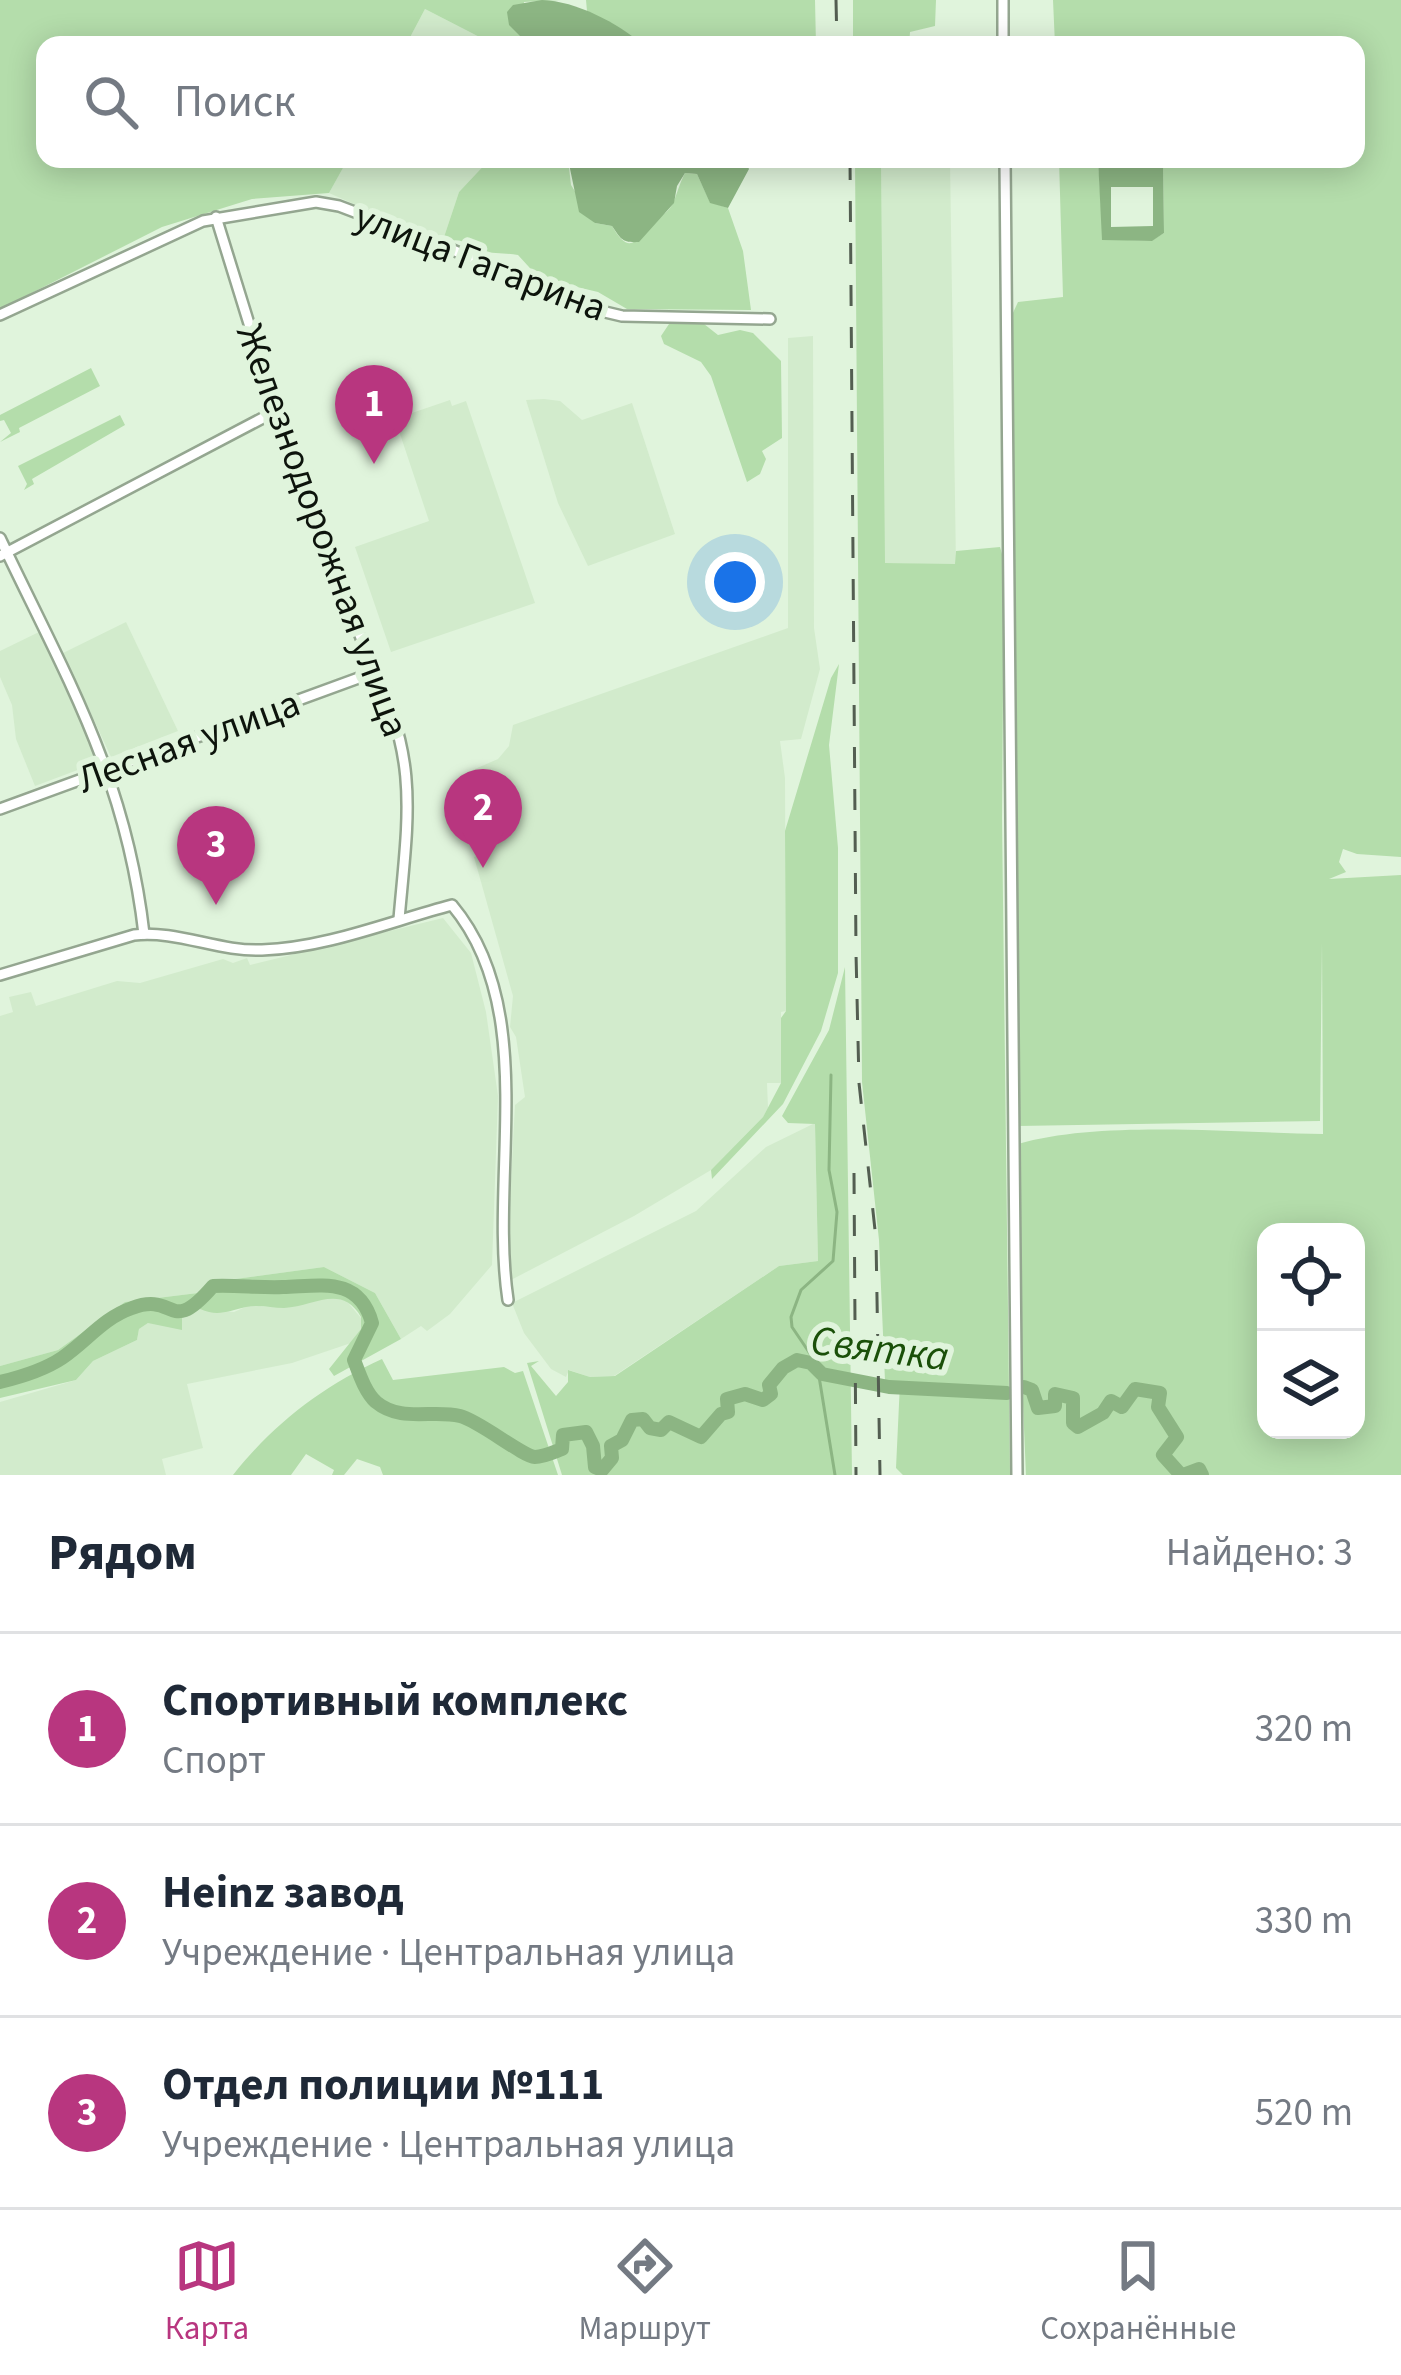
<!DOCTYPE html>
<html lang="ru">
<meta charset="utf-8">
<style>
:root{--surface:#fff;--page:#f2f2f3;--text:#1f2937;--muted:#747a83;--line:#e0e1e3;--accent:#b8367f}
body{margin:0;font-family:"Source Sans 3",sans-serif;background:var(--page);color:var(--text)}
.controls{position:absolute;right:36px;bottom:36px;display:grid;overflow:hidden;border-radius:24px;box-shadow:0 6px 30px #0003}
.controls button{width:108px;height:108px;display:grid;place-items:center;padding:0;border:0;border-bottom:3px solid var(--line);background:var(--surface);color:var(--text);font:60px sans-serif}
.you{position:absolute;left:735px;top:582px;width:42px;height:42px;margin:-30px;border:9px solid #fff;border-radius:50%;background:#1a73e8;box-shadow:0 0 0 18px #1a73e833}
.badge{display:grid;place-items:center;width:78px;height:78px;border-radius:50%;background:var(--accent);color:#fff;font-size:39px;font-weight:700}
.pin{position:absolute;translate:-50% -99px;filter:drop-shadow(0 3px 6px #0008)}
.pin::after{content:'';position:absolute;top:63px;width:42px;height:36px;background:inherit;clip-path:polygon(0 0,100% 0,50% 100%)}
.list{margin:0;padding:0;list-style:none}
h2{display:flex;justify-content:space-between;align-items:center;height:156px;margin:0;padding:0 48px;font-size:51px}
h2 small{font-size:39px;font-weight:400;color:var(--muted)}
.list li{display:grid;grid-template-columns:78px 1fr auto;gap:36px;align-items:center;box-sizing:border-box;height:192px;padding:0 48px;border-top:3px solid var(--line)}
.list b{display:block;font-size:45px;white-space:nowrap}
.list p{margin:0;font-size:39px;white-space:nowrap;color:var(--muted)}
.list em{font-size:39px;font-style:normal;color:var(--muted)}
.icon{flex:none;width:66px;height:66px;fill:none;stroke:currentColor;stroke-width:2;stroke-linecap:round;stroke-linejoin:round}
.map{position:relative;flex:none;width:1401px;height:1475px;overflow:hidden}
.search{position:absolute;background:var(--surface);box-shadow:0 6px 30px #0003;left:36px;right:36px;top:36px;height:132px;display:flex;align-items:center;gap:30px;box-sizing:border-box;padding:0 42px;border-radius:24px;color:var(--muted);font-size:45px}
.sheet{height:732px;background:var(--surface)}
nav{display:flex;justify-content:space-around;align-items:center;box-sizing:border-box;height:168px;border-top:3px solid var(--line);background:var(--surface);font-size:33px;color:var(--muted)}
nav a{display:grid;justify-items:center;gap:6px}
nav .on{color:var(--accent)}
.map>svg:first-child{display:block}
</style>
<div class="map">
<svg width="1401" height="1475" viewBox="0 0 1401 1475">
<rect width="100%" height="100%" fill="#e0f4dc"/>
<!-- built -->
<g fill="#d2ebcc">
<path d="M425 9 495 45H406Z"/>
<path d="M348 159H490L459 192 442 243 329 193Z"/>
<path d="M881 159H950L956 565 884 563Z"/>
<path d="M813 336 814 628 820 669 801 739 780 741 785 778 786 1011 781 1012V1083H767L768 1108 763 1117 711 1170 634 1216 509 1281 506 1274 515 1105 525 1097 516 1037 510 1027 513 996 474 857 490 852 477 800 461 775 498 759 509 746 513 725 788 628V338Z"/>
<path d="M544 399 560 401 582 420 632 403 675 534 588 566 558 503 526 400Z"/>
<path d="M450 400 452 406 466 401 535 603 391 652 355 547 429 521 393 413 407 408 409 414Z"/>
<path d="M126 622 178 731 111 757 63 653Z"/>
<path d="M39 632 99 762 35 786 16 739 12 705 0 677V651Z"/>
<path d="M443 918 471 953 486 1012 498 1096 492 1265 450 1314 427 1331 421 1326 401 1339 375 1293 324 1267 214 1282 198 1293 125 1302 58 1350 0 1366V1016L13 1012 9 997 31 992 36 1006 117 981 140 983 223 959 233 963 247 958 250 965Z"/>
<path d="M815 1123 818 1261 779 1266 614 1376 590 1377 569 1370 566 1377 551 1369 524 1333 512 1303 696 1211 766 1147Z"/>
<path d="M333 1297 345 1299 361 1318V1329L351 1343 292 1363 187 1384 203 1448 162 1459 166 1475H0V1402L76 1380 93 1361 137 1340 139 1329 148 1323 182 1318 200 1309 234 1312 250 1305 269 1307Z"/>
</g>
<!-- green -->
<g fill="#b4ddab" fill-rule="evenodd">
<path d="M0 0H561L524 2 521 34 529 45H495L425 9 406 45H45V159H348L329 193 252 199 162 227 0 309Z"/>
<path d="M586 0H815L816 45H686L676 41 643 45 587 11Z"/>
<path d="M853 0H936L935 26 910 32 909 45H853Z"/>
<path d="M1053 0H1401V857L1357 854 1343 849 1339 862 1346 872 1329 879 1401 875V1475H1026L1015 1216 1018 1144C1101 1120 1234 1133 1323 1134L1322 942 1320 1121 1018 1126 1012 315 1018 302 1063 297 1059 159H1098L1103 239 1151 241 1164 233 1163 159H1356V45H1055ZM1266 1232H1356V1430H1266Z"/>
<path d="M490 159H568L571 185 595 223 612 226C630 257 636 240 654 222 661 216 671 210 674 201 678 190 680 183 685 173L697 174 710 202 728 208 743 251 751 310 627 309 598 292 539 278 518 255C507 253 493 254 483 251 466 246 464 235 442 243L459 192Z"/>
<path d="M855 159H881L885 563 955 564 956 551 1000 547 1004 561 1002 818 1010 1475H903L896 1468 900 1383 885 1381 879 1240 862 1082Z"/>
<path d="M671 321 704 324 718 335 740 330 753 333 781 361 782 438 762 451 766 459 760 474 747 482 711 376 701 362 664 344 661 336Z"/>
<path d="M91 368 100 386 19 428 20 432 0 442 11 433 4 420 0 421V415Z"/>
<path d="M120 415 125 425 32 479 34 484 24 490 27 484 18 466Z"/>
<path d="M839 664 829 745 838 848V973L821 1031 783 1104 712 1179 711 1170 763 1117 781 1083V1018L786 1011 785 831 831 678Z"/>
<path d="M845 967 852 1475H562L527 1363 539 1361 531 1366 556 1396 568 1382V1370L590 1377 615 1376 779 1266 818 1261 815 1124 788 1123 782 1116 829 1030Z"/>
<path d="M324 1267 375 1293 401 1339 334 1376 329 1369 361 1329V1317C341 1283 314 1307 284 1308 272 1308 258 1304 246 1307 228 1311 218 1317 200 1309L182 1318V1330L148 1323 139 1329 137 1340 93 1361 76 1380 0 1398V1366L58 1350 125 1302 198 1293 213 1282Z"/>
<path d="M382 1359 393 1380 504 1367 515 1373 523 1371 558 1475H383L380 1467 357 1459 344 1475H332L334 1470 306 1454 291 1475H233C273 1424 323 1386 382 1359Z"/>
</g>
<!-- water -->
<g fill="#8cb583" fill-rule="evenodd">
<path d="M542 0C576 1 618 23 643 45H529L509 25 507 12 513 5Z"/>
<path d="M568 159H744L749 169 728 208 710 203 697 174 685 173 677 186 674 203 639 242C622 243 621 239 612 226L595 223 579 212Z"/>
<path d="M1098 159H1163L1164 233 1152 241 1102 240ZM1111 187H1153V226L1111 227Z"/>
</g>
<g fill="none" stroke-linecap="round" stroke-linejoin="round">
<!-- stream -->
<path stroke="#8cb583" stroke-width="3" d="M831 1075 829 1170 837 1212 833 1261 801 1290 791 1317 792 1327 817 1364 835 1475"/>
<!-- river -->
<g stroke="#8cb583" stroke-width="14">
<path d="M0 1382C21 1377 44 1370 62 1358 87 1341 103 1318 132 1308 177 1291 168 1338 213 1286 237 1285 260 1288 283 1287 321 1286 359 1276 372 1323L354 1360C359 1373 365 1392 376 1402 401 1423 433 1409 460 1416 480 1421 522 1456 535 1457 544 1457 554 1452 562 1449L563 1435 586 1432 593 1446 595 1467 602 1470 612 1458 611 1446 622 1440 632 1420 643 1419 650 1428 661 1430 669 1422 701 1437 721 1414 728 1412 727 1399 745 1394 763 1400 771 1394 769 1385 783 1368 797 1360 811 1363 822 1374 889 1387 1007 1393"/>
<path d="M1024 1387 1032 1390 1038 1408 1055 1406V1394L1073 1398V1423L1078 1427 1103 1413 1111 1401 1122 1407 1135 1389 1160 1393 1158 1407 1177 1437 1163 1455 1181 1475"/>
<path d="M1183 1475 1199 1469 1202 1475"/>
</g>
<!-- minor casing -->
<g stroke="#94a690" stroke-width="14">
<g id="minor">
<path d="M1003 45V0"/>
<path d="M1005 159 1017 1475"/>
<path d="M216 217 276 411 370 662C420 758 408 816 399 919"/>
<path d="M0 315 203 221 316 202 339 206 439 244 584 307 622 316 770 319"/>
<path d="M0 538C66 677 126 776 144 934"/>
<path d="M0 556 276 411"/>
<path d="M0 809 375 672"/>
<path d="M0 975 134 935C177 930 219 952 262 950 326 948 391 921 452 905 540 1010 489 1174 508 1300"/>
</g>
</g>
<!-- minor -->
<use href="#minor" stroke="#fff" stroke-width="9"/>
<!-- rail -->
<g stroke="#535e51" stroke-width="3" stroke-dasharray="21 21" stroke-linecap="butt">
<path d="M836 0 837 45"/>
<path d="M850 159 856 953 859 1083 876 1239 880 1475"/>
<path d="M854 1173 856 1475"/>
</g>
</g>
<g text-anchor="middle" stroke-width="12" stroke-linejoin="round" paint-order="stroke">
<!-- street labels -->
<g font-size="39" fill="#0d140c" stroke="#e0f4dc">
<text transform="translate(481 261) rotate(21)" y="14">улица Гагарина</text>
<text transform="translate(324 530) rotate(70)" y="14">Железнодорожная улица</text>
<text transform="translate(188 740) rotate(-20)" y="14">Лесная улица</text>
</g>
<!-- water labels -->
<g font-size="42" font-style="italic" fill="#1a5009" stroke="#e0f4dc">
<text transform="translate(880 1347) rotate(7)" y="15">Святка</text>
</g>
</g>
</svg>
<div class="controls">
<button><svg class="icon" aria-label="locate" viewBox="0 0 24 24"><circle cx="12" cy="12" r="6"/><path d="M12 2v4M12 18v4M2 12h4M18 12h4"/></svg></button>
<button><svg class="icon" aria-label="layers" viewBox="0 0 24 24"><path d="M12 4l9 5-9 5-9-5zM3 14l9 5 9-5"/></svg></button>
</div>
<div class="you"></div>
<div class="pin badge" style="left:374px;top:464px">1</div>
<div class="pin badge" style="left:483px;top:868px">2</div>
<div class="pin badge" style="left:216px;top:905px">3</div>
<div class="search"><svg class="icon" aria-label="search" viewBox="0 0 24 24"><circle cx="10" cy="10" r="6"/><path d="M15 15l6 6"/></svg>Поиск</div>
</div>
<section class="sheet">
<h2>Рядом<small>Найдено: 3</small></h2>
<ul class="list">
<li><span class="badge">1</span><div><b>Спортивный комплекс</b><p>Спорт</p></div><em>320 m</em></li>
<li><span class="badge">2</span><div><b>Heinz завод</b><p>Учреждение · Центральная улица</p></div><em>330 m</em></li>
<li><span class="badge">3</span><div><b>Отдел полиции №111</b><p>Учреждение · Центральная улица</p></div><em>520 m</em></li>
</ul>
</section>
<nav>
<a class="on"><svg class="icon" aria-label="map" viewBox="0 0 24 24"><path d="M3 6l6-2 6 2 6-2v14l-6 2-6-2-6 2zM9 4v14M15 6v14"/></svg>Карта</a>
<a><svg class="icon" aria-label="directions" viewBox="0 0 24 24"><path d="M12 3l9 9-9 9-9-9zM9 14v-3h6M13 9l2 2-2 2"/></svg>Маршрут</a>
<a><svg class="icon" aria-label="saved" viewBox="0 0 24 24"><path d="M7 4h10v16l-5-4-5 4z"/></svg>Сохранённые</a>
</nav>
